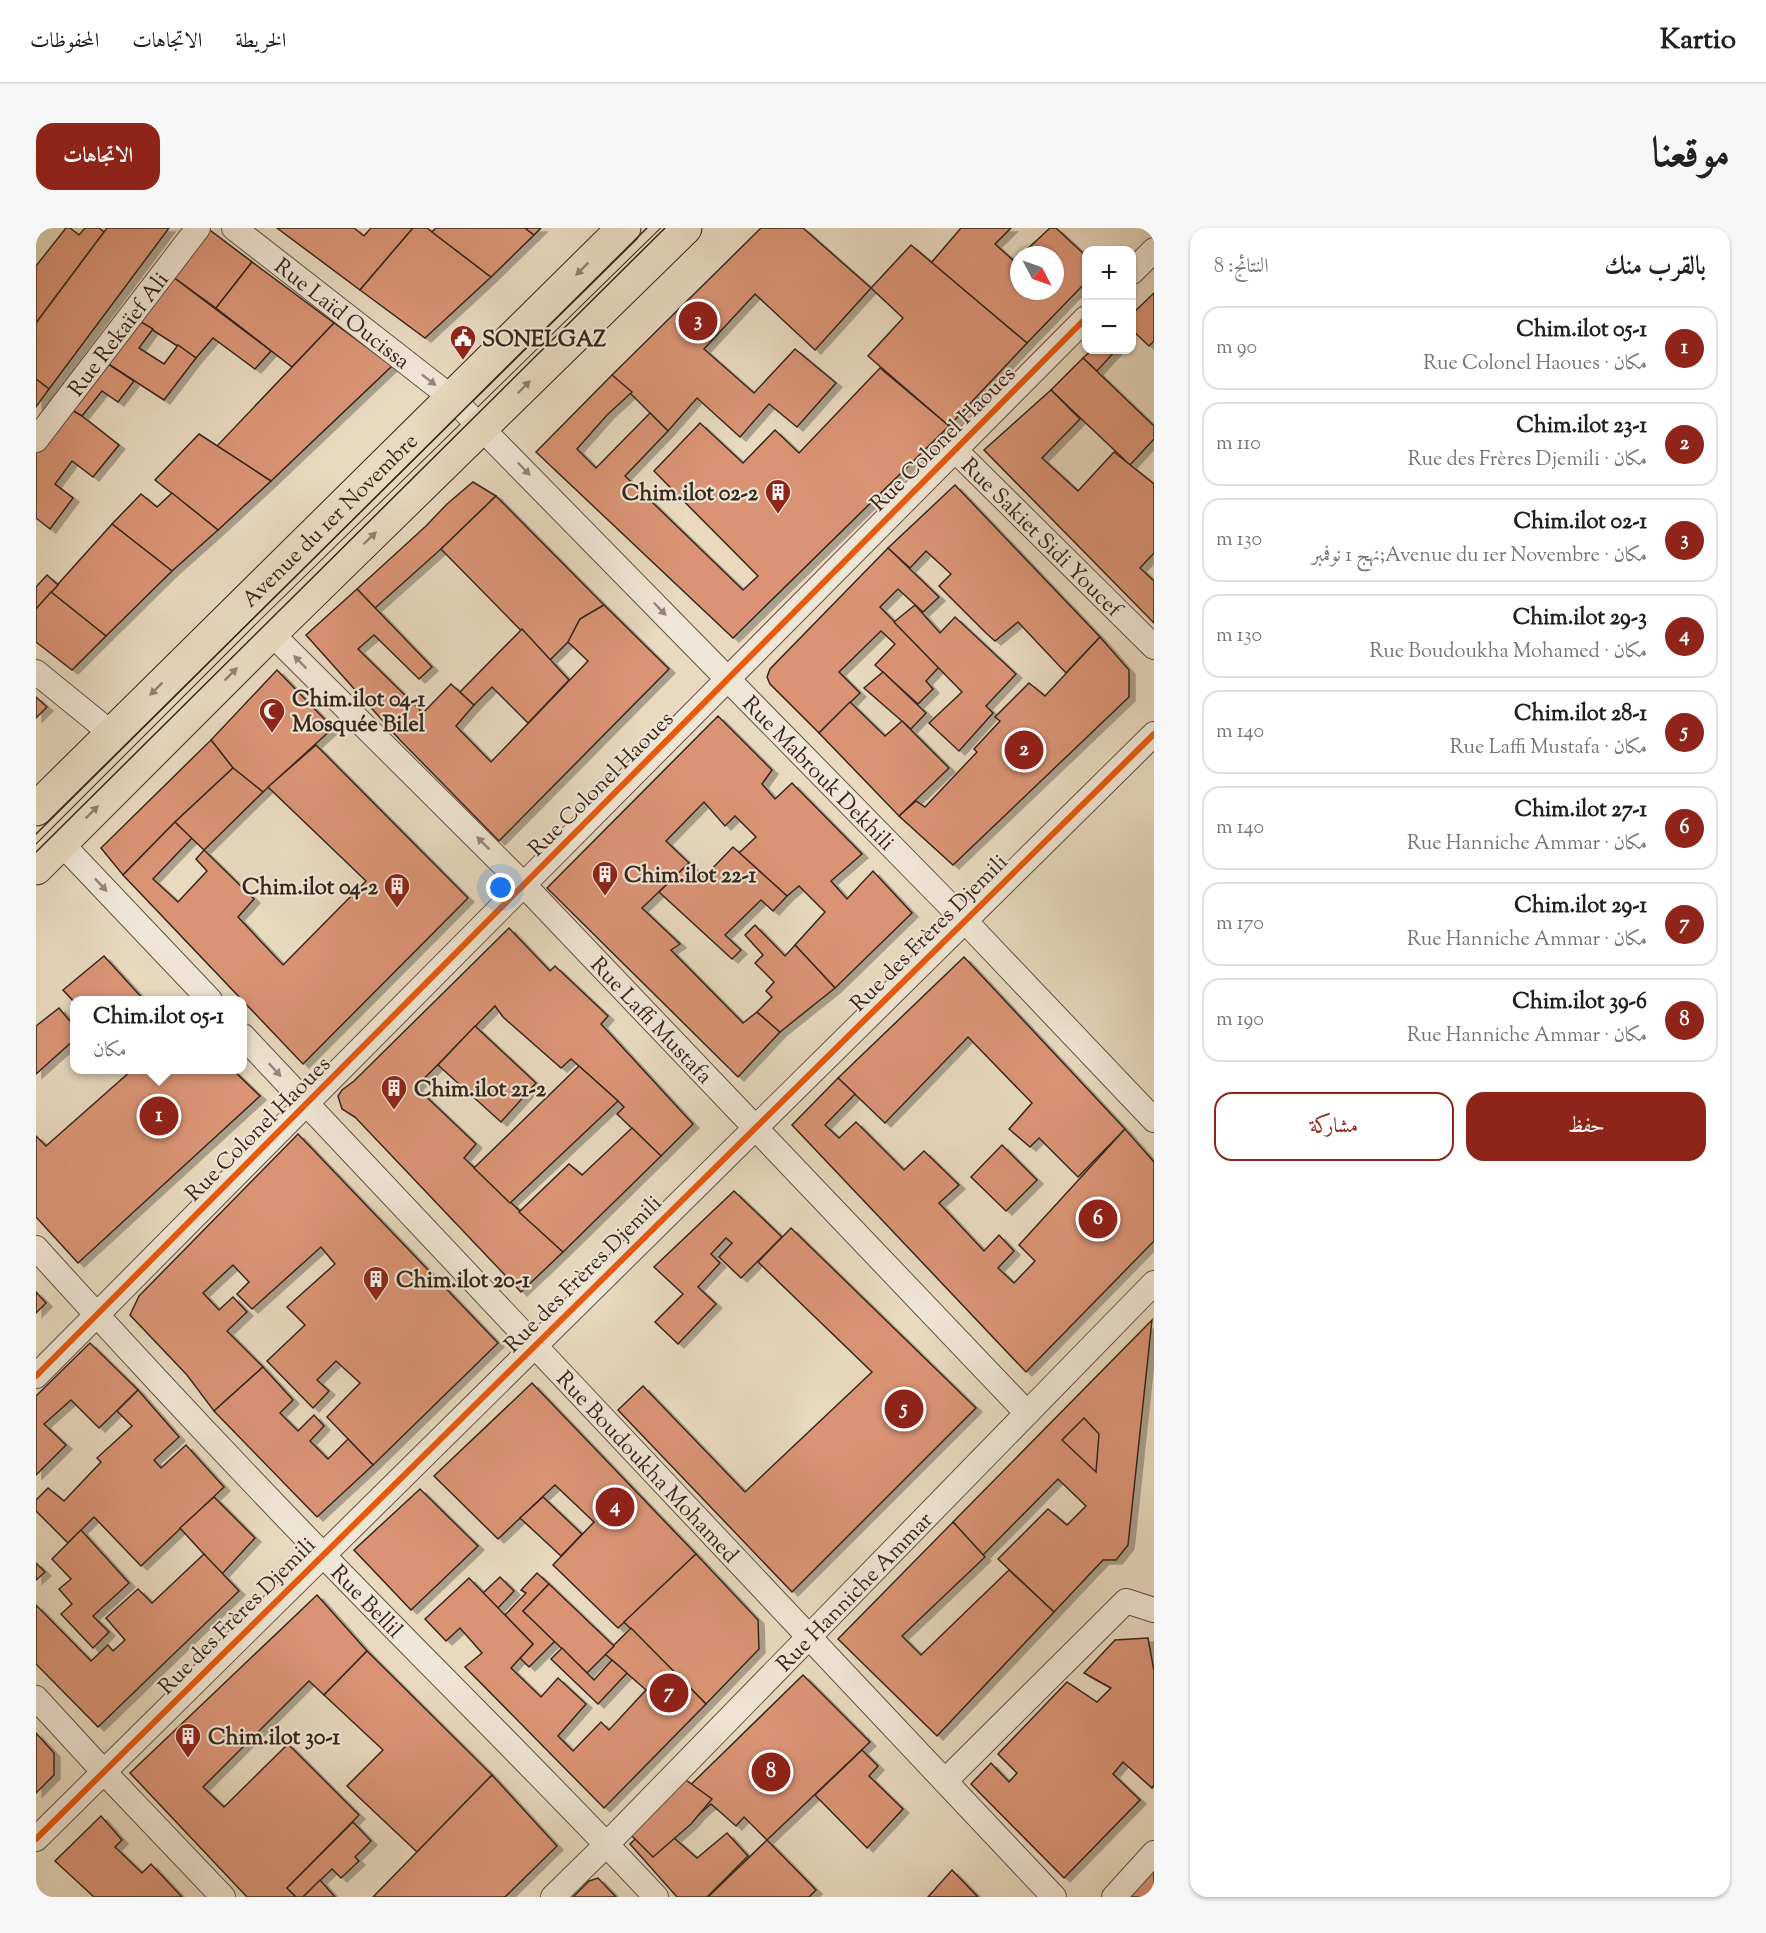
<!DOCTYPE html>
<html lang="ar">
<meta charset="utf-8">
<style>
:root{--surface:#fff;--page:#f6f6f6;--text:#202124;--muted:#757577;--line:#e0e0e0;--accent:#8f2418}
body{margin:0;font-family:"Sorts Mill Goudy",Amiri,serif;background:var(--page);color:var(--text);direction:rtl}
.controls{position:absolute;right:18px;top:18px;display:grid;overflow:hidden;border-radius:12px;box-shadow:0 2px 4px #0004}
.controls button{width:54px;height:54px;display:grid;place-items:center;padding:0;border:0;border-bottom:2px solid var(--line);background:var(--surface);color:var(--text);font:30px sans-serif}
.compass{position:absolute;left:974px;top:18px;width:54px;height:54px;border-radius:50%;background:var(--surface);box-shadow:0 2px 4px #0004;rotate:131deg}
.you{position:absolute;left:465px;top:660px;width:21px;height:21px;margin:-15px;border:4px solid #fff;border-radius:50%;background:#1a73e8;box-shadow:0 0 0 9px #1a73e833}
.badge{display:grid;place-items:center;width:39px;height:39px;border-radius:50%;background:var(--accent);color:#fff;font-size:20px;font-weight:700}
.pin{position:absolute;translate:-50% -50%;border:3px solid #fff;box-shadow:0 2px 6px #0006}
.popup{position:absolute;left:34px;top:768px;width:177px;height:78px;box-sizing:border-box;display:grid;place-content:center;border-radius:12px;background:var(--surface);filter:drop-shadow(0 2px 4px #0005);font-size:20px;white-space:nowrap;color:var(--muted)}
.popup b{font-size:22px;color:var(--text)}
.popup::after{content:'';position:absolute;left:50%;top:100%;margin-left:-12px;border:12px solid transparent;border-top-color:var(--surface)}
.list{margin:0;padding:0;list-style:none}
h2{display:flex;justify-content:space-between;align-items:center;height:78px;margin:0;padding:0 24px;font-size:26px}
h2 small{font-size:20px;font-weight:400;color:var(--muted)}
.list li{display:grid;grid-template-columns:39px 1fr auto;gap:18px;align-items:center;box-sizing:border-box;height:84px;margin:0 12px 12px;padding:0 12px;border:2px solid var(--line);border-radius:18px}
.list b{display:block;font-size:22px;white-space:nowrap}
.list p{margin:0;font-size:20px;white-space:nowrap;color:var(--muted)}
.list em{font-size:20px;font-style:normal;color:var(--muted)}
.actions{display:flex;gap:12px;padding:18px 24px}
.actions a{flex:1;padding:14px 0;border:2px solid var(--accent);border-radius:18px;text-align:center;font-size:21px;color:var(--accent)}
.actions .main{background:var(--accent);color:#fff}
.map{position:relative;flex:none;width:1118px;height:1669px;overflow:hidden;direction:ltr;border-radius:18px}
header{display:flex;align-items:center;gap:36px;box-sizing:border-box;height:84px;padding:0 30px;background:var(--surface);border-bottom:2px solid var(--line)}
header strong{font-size:28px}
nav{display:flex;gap:33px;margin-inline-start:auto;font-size:21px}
.intro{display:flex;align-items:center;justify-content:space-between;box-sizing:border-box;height:144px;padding:0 36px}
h1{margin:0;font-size:42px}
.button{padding:15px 27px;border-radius:18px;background:var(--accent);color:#fff;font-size:21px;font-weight:700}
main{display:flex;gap:36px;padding:0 36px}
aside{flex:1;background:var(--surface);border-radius:18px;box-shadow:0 2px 4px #0004}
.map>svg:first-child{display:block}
</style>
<header>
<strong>Kartio</strong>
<nav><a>الخريطة</a><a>الاتجاهات</a><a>المحفوظات</a></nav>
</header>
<div class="intro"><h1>موقعنا</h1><a class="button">الاتجاهات</a></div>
<main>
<aside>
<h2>بالقرب منك<small>النتائج: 8</small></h2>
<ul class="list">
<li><span class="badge">1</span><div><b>Chim.ilot 05-1</b><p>مكان · Rue Colonel Haoues</p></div><em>90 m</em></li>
<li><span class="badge">2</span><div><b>Chim.ilot 23-1</b><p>مكان · Rue des Frères Djemili</p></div><em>110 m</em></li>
<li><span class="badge">3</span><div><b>Chim.ilot 02-1</b><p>مكان · Avenue du 1er Novembre;نهج 1 نوفمبر</p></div><em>130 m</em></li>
<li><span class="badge">4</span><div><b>Chim.ilot 29-3</b><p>مكان · Rue Boudoukha Mohamed</p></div><em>130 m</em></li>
<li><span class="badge">5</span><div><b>Chim.ilot 28-1</b><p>مكان · Rue Laffi Mustafa</p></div><em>140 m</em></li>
<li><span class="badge">6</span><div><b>Chim.ilot 27-1</b><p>مكان · Rue Hanniche Ammar</p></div><em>140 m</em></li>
<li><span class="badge">7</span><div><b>Chim.ilot 29-1</b><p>مكان · Rue Hanniche Ammar</p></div><em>170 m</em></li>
<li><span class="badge">8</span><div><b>Chim.ilot 39-6</b><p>مكان · Rue Hanniche Ammar</p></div><em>190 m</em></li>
</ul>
<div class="actions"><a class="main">حفظ</a><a>مشاركة</a></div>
</aside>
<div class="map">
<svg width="1118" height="1669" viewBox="0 0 1118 1669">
<defs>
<filter id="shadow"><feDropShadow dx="6" dy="4" stdDeviation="0" flood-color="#0004"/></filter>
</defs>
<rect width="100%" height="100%" fill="#e8d9bf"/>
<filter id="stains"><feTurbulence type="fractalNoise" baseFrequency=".00333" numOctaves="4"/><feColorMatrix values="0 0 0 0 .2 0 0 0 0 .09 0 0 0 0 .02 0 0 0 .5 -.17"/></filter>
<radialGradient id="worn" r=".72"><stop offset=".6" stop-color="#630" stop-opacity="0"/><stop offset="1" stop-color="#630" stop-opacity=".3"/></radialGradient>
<!-- building -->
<g fill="#da9474" stroke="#36261d" stroke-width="1.5" filter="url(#shadow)">
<path d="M30 0H34L43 7 49 0H63L68 4 0 95V38Z"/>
<path d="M71 0H133L13 161 0 151V95Z"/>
<path d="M171 0 216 34 180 80 129 43Z"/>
<path d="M241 0H318L328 8 335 0H377L324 62Z"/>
<path d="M377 0H391L455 49 389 110 324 62Z"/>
<path d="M400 0H489L498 7 455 49 396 4Z"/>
<path d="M489 0H505L498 7Z"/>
<path d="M725 0H767L835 60 779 122 719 66 668 121 718 165 759 121 800 155 761 199 733 176 704 209 661 170 632 203 576 147Z"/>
<path d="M925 0H975L959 16 978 33 983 29V63H1019V27H985L1014 0H1020L1050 28V54L991 115 895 35Z"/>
<path d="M875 17 991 115 913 198 832 128 867 90 835 60Z"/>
<path d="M216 34 298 95 256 139 180 80Z"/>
<path d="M129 43 235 123 219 141 177 110 160 130 95 88Z"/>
<path d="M1118 65V113L1113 118 1096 102V86Z"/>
<path d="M95 88 117 101 103 120 128 136 142 117 160 130 128 172 63 130Z"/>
<path d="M298 95 356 138 235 253 181 218Z"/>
<path d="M1056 122H1080L1061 143 1047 130Z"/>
<path d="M63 130 98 153 82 174 66 163 46 188 27 177Z"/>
<path d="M1047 130 1118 198V211L1094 237 1015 162Z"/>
<path d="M844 140 913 198 697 410 500 224 576 147 596 164 571 187 541 221 560 240 614 185 632 203 589 248 707 362 722 348 618 243 664 195 707 235 739 202 763 225Z"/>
<path d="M0 151 13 161 0 179Z"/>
<path d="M1015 162 1044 191 1006 230 1042 263 1078 224 1118 256V325L1104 340 1118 353V395L948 222Z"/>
<path d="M27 177 46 188 83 217 57 249 36 233 19 256 37 270 14 301 0 290V212Z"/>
<path d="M163 206 235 253 182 302 119 252Z"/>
<path d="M437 254 460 268 405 321 339 380 321 361 390 298 411 276Z"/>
<path d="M919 257 1064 409 1030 445 982 394 959 413 950 405 903 358 915 346 890 323 874 340 852 320Z"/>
<path d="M136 265 182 302 136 343 76 296 105 266 121 279Z"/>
<path d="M460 268 568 377 544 391 532 414 514 432 405 321Z"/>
<path d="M76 296 136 343 70 408 15 364Z"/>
<path d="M852 320 903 369 887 384 862 361 844 379 903 439 890 453 897 461 882 476 839 437 859 416 845 403 803 444 824 465 783 505 734 456 731 449 734 441Z"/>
<path d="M11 347 22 357 0 381V359Z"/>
<path d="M321 361 396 439 383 451 338 407 322 421 387 485 415 456 438 477 420 498 455 534 552 433 532 414 544 391 568 377 633 441 463 613 364 512 270 407Z"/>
<path d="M15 364 70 408 36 442 0 414V381Z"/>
<path d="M879 377 904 405 919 389 980 446 950 478 957 485 923 523 893 495 926 464 858 394Z"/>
<path d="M486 401 533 452 492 495 456 459 438 477 424 464Z"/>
<path d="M1064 409 1093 442V469L917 637 863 588 880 573 889 579 941 524 938 521 964 493 959 489 993 455 1009 468Z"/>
<path d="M241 442 297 500 227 564 197 540 175 512Z"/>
<path d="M847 444 890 485 875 501 828 460Z"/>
<path d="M0 469 11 479 0 490Z"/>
<path d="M814 474 849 508 866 493 913 540 863 588 783 505Z"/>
<path d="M682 488 736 542 726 556 739 571 756 555 826 626 795 653 811 671 837 643 876 685 799 760 759 717 789 684 763 658 751 668 703 625 720 609 699 588 689 598 668 574 630 613 653 635 606 680 644 716 635 722 707 795 721 784 744 804 702 849 511 660Z"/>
<path d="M175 512 197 540 139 594 87 647 65 620Z"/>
<path d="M280 517 432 670 267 836 87 647 139 594 156 610 117 651 142 674 171 643 160 631 168 622 218 671 202 689 247 737 330 653 232 559Z"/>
<path d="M197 540 227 564 168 622 139 594Z"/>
<path d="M697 619 751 668 737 683 725 672 689 707 705 722 696 731 623 664 653 635 668 649Z"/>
<path d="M719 697 749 728 759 717 799 760 744 804 721 784 736 769 730 763 738 754 719 735 727 727 709 707Z"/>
<path d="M473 700 514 743 519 738 572 788 565 796 657 896 625 928 581 886 588 879 582 873 535 831 525 840 467 789 459 778 380 859 440 916 428 930 527 1024 485 1064 319 889 306 881 302 868 306 862 318 853Z"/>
<path d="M68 728 108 772H39V775L27 762Z"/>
<path d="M928 729 1089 901 1042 949 1003 910 994 919 973 901 996 875 932 809 849 895 802 850Z"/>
<path d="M23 780 39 799V811L0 846V798Z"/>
<path d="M439 798 500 855 465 894 402 837Z"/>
<path d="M543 838 582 873 474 975 438 940Z"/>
<path d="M96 842H197L224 868 42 1035 0 989V908L10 918Z"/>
<path d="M802 850 819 866 789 897 803 910 820 894 868 942 888 923 923 957 903 975 948 1023 963 1007 978 1023 962 1040 978 1055 999 1033 983 1017 1089 901 1118 934V1013L990 1144 756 897Z"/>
<path d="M596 900 625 928 527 1024 483 984 533 936 546 947Z"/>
<path d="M262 906 462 1115 337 1237 291 1189 324 1155 300 1133 281 1152 293 1163 277 1180 231 1133 269 1097 251 1079 299 1036 285 1019 216 1081 201 1066 213 1054 197 1037 167 1065 183 1082 197 1069 211 1084 191 1103 227 1139 178 1183 151 1147 94 1087 103 1068Z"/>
<path d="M966 917 1001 952 970 983 935 949Z"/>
<path d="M698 963 746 1009 705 1050 683 1029 696 1015 690 1010 675 1026 684 1035 662 1059 680 1076 642 1116 619 1094 647 1066 618 1039Z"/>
<path d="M755 1000 940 1180 756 1364 582 1182 607 1158 709 1264 836 1144 722 1034Z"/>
<path d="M0 1064 10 1075 0 1085Z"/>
<path d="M1116 1092 1092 1317 1080 1332H1067L1018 1384 962 1331 1012 1281 1031 1297 1050 1278 1022 1251 947 1327 917 1294Z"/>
<path d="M54 1115 102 1162 63 1200 35 1172 8 1196 30 1217 0 1247V1168Z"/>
<path d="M227 1139 257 1172 244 1185 262 1203 278 1187 288 1198 274 1213 292 1231 312 1211 337 1237 281 1289 178 1183Z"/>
<path d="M496 1155 660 1326 582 1400 517 1337 558 1294 519 1257 462 1311 398 1248Z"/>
<path d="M102 1162 143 1209 118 1232 125 1240 150 1217 188 1259 105 1338 58 1289 32 1315 0 1283V1272L12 1260 28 1273 65 1234 61 1230 96 1198 81 1183Z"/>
<path d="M1048 1190 1063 1206 1060 1244 1026 1212Z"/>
<path d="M384 1261 442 1318 375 1382 318 1322Z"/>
<path d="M178 1269 219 1310 186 1346 144 1300Z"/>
<path d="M507 1269 546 1306 525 1328 484 1290Z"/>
<path d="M917 1294 949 1329 866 1408 885 1427 973 1342 1018 1384 901 1508 802 1411Z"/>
<path d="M45 1302 93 1355 57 1388 73 1404 57 1420 25 1386 36 1376 23 1361 35 1351 16 1331Z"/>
<path d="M168 1326 203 1363 62 1499 0 1436V1377L55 1433 72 1417 77 1423 89 1412 70 1390 102 1361 116 1375Z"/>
<path d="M660 1326 722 1392 723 1421 670 1476 588 1394Z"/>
<path d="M0 1335 9 1344 0 1352Z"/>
<path d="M501 1345 513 1356 487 1383 519 1413 493 1439 484 1430 497 1416 469 1387 490 1365 485 1362Z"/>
<path d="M464 1349 478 1363 462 1380 447 1365Z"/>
<path d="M433 1350 497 1416 475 1440 505 1469 522 1450 550 1476 522 1508 537 1523 565 1494 573 1502 610 1462 569 1426 595 1400 670 1476 568 1580 429 1439 446 1425 424 1400 410 1413 389 1391Z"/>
<path d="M513 1356 578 1418 551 1445 487 1383Z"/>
<path d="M281 1367 331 1423 288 1467 273 1453 167 1559 188 1579 252 1516 323 1587 251 1660 260 1669H211L94 1545Z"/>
<path d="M1112 1410 1118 1443V1557L1116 1560 1087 1534 1077 1546 1104 1572 1028 1650 935 1556 955 1535 973 1554 981 1545 962 1526 1031 1454 1061 1474 1075 1460 1048 1445 1079 1412Z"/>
<path d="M526 1420 558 1452 576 1432 591 1445 562 1476 515 1431Z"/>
<path d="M331 1423 456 1547 381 1624 311 1558 347 1522 288 1467Z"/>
<path d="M767 1447 834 1514 731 1612 708 1589 700 1598 675 1576 637 1609 661 1630 691 1605 712 1628 671 1669H641L594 1616Z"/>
<path d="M0 1505 18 1525V1547L0 1565Z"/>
<path d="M826 1522 842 1538 833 1548 867 1581 831 1620 779 1567Z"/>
<path d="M456 1547 521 1618 469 1669H337Z"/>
<path d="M647 1550 676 1571 655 1596 617 1629 591 1603Z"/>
<path d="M65 1588 86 1612 79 1619 106 1645 115 1636 146 1669H58L19 1633Z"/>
<path d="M317 1594 335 1613 319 1629 323 1633 305 1650 296 1641 267 1669H260L251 1660Z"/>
<path d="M731 1612 780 1662 773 1669H672Z"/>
<path d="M1118 1629V1664L1113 1669H1081Z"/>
<path d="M916 1642 942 1669H892Z"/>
<path d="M562 1650 580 1669H537L553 1653Z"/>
<path d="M284 1652 299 1669H267Z"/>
</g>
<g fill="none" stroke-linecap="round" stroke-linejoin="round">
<!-- minor casing -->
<g stroke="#625346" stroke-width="26">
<g id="minor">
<path id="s1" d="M198 0 416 170 929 693 1118 892"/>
<path d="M1096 44 1118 22"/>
<path id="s2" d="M0 212 162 0"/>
<path id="s3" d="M919 222 1118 419"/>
<path id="s4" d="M235 405 488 657 991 1185"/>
<path d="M0 444 75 505"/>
<path d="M25 615 174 772"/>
<path id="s5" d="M207 808 1018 1669"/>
<path id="s6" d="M0 1020C94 1124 190 1227 288 1328 398 1442 512 1553 620 1669"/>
<path d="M0 1148 1050 90"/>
<path d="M0 1470 68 1544 187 1669"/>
<path d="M909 1553 1090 1373 1118 1382"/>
<path d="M0 1611 1118 506"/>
<path id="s7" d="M517 1669 571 1616 1118 1055"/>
<path d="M1078 1669 1118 1625"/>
</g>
</g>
<!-- primary casing -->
<g stroke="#36261d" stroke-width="35">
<g id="primary">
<path id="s8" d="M0 581 588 0"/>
<path d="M0 640 235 405 649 0"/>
</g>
</g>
<!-- minor -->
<use href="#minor" stroke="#f0e6d5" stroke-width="24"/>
<!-- primary -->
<use href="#primary" stroke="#e8d9bf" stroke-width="33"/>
<!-- tram -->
<g stroke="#36261d" stroke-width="1.5">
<path d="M0 606 611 0"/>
<path d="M0 624 629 0"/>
</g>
<!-- cycleway casing -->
<g stroke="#f0e6d5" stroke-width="10">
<g id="cycleway">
<path d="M0 1148 1050 90"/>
<path d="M0 1611 1118 506"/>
</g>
</g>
<!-- cycleway -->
<use href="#cycleway" stroke="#e8590c" stroke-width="6"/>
</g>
<!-- one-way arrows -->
<defs><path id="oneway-solid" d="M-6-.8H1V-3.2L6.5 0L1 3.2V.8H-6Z" transform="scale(1.5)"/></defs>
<g fill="#8f806e">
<use href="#oneway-solid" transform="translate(546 41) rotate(135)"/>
<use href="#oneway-solid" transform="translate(488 159) rotate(-45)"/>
<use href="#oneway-solid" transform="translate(334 310) rotate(-44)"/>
<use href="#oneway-solid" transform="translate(195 446) rotate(-45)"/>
<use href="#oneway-solid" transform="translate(120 461) rotate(135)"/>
<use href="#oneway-solid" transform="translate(56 584) rotate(-45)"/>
</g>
<g fill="#938679">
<use href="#oneway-solid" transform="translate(393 152) rotate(38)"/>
<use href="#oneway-solid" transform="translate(488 241) rotate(46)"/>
<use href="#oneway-solid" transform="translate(624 381) rotate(46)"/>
<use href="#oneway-solid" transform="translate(264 434) rotate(-135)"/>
<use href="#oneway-solid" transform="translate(447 615) rotate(-135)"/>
<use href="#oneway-solid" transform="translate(65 657) rotate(47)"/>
<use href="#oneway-solid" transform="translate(239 842) rotate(47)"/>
</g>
<!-- icons -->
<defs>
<g id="civic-pin" transform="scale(1.35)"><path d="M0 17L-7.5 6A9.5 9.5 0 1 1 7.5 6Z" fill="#8f2418" stroke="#f0e6d5"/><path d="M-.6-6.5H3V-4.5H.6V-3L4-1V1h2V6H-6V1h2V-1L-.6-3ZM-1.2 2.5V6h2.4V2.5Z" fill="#fff"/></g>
<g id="building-pin" transform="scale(1.35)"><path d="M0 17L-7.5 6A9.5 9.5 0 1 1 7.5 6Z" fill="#8f2418" stroke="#f0e6d5"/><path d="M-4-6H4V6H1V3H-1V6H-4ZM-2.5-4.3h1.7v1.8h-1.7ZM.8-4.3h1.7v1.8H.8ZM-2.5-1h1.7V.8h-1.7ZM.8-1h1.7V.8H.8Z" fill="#fff"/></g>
<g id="mosque-pin" transform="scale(1.35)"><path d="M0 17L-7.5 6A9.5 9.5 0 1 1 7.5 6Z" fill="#8f2418" stroke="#f0e6d5"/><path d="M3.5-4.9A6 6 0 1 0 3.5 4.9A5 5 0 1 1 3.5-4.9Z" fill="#fff"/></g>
</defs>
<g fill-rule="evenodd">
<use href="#civic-pin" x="427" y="110"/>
<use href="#building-pin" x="742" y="264"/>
<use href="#mosque-pin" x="236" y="483"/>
<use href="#building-pin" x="569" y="646"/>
<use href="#building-pin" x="361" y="658"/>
<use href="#building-pin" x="358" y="860"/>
<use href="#building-pin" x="340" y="1051"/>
<use href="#building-pin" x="152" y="1508"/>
</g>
<g text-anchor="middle" stroke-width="4.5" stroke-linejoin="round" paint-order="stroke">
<!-- street labels -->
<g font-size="22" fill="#36261d" stroke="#f0e6d5">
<text dy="8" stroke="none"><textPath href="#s1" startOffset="138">Rue Laïd Oucissa</textPath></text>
<text dy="8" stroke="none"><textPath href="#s2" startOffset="134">Rue Rekaïef Ali</textPath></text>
<text transform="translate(906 210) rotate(-45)" y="8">Rue Colonel Haoues</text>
<text dy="8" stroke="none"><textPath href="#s8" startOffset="412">Avenue du 1er Novembre</textPath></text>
<text dy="8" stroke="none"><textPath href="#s3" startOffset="123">Rue Sakiet Sidi Youcef</textPath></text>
<text dy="8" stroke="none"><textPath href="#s1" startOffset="801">Rue Mabrouk Dekhili</textPath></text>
<text transform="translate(564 555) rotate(-45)" y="8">Rue Colonel Haoues</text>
<text transform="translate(892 704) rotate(-45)" y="8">Rue des Frères Djemili</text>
<text dy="8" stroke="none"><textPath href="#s4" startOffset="543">Rue Laffi Mustafa</textPath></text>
<text transform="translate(221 900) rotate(-45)" y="8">Rue Colonel Haoues</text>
<text transform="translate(546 1045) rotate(-45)" y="8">Rue des Frères Djemili</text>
<text dy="8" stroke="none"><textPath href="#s5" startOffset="591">Rue Boudoukha Mohamed</textPath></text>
<text dy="8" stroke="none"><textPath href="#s7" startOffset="429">Rue Hanniche Ammar</textPath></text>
<text dy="8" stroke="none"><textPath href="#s6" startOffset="484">Rue Bellil</textPath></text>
<text transform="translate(200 1387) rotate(-45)" y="8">Rue des Frères Djemili</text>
</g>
<!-- poi labels -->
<g font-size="22" font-weight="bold" fill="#36261d" stroke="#f0e6d5" text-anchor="start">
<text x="446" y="118">SONELGAZ</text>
<text x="722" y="272" text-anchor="end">Chim.ilot 02-2</text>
<text x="256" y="478">Chim.ilot 04-1<tspan x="256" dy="25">Mosquée Bilel</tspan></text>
<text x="588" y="654">Chim.ilot 22-1</text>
<text x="342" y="666" text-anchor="end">Chim.ilot 04-2</text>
<text x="378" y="868">Chim.ilot 21-2</text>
<text x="360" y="1059">Chim.ilot 20-1</text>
<text x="172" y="1516">Chim.ilot 30-1</text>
</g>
</g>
<rect width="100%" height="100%" filter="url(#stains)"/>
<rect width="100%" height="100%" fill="url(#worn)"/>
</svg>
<div class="controls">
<button>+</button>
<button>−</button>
</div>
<svg class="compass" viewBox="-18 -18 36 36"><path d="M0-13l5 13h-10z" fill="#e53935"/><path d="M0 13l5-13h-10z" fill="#757577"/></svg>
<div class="you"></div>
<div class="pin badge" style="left:123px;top:888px">1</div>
<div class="popup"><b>Chim.ilot 05-1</b>مكان</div>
<div class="pin badge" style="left:988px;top:522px">2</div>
<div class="pin badge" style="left:662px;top:93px">3</div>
<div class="pin badge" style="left:579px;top:1279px">4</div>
<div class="pin badge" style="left:868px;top:1181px">5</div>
<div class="pin badge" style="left:1062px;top:991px">6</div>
<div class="pin badge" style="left:633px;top:1465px">7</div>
<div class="pin badge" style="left:735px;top:1544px">8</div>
</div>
</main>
